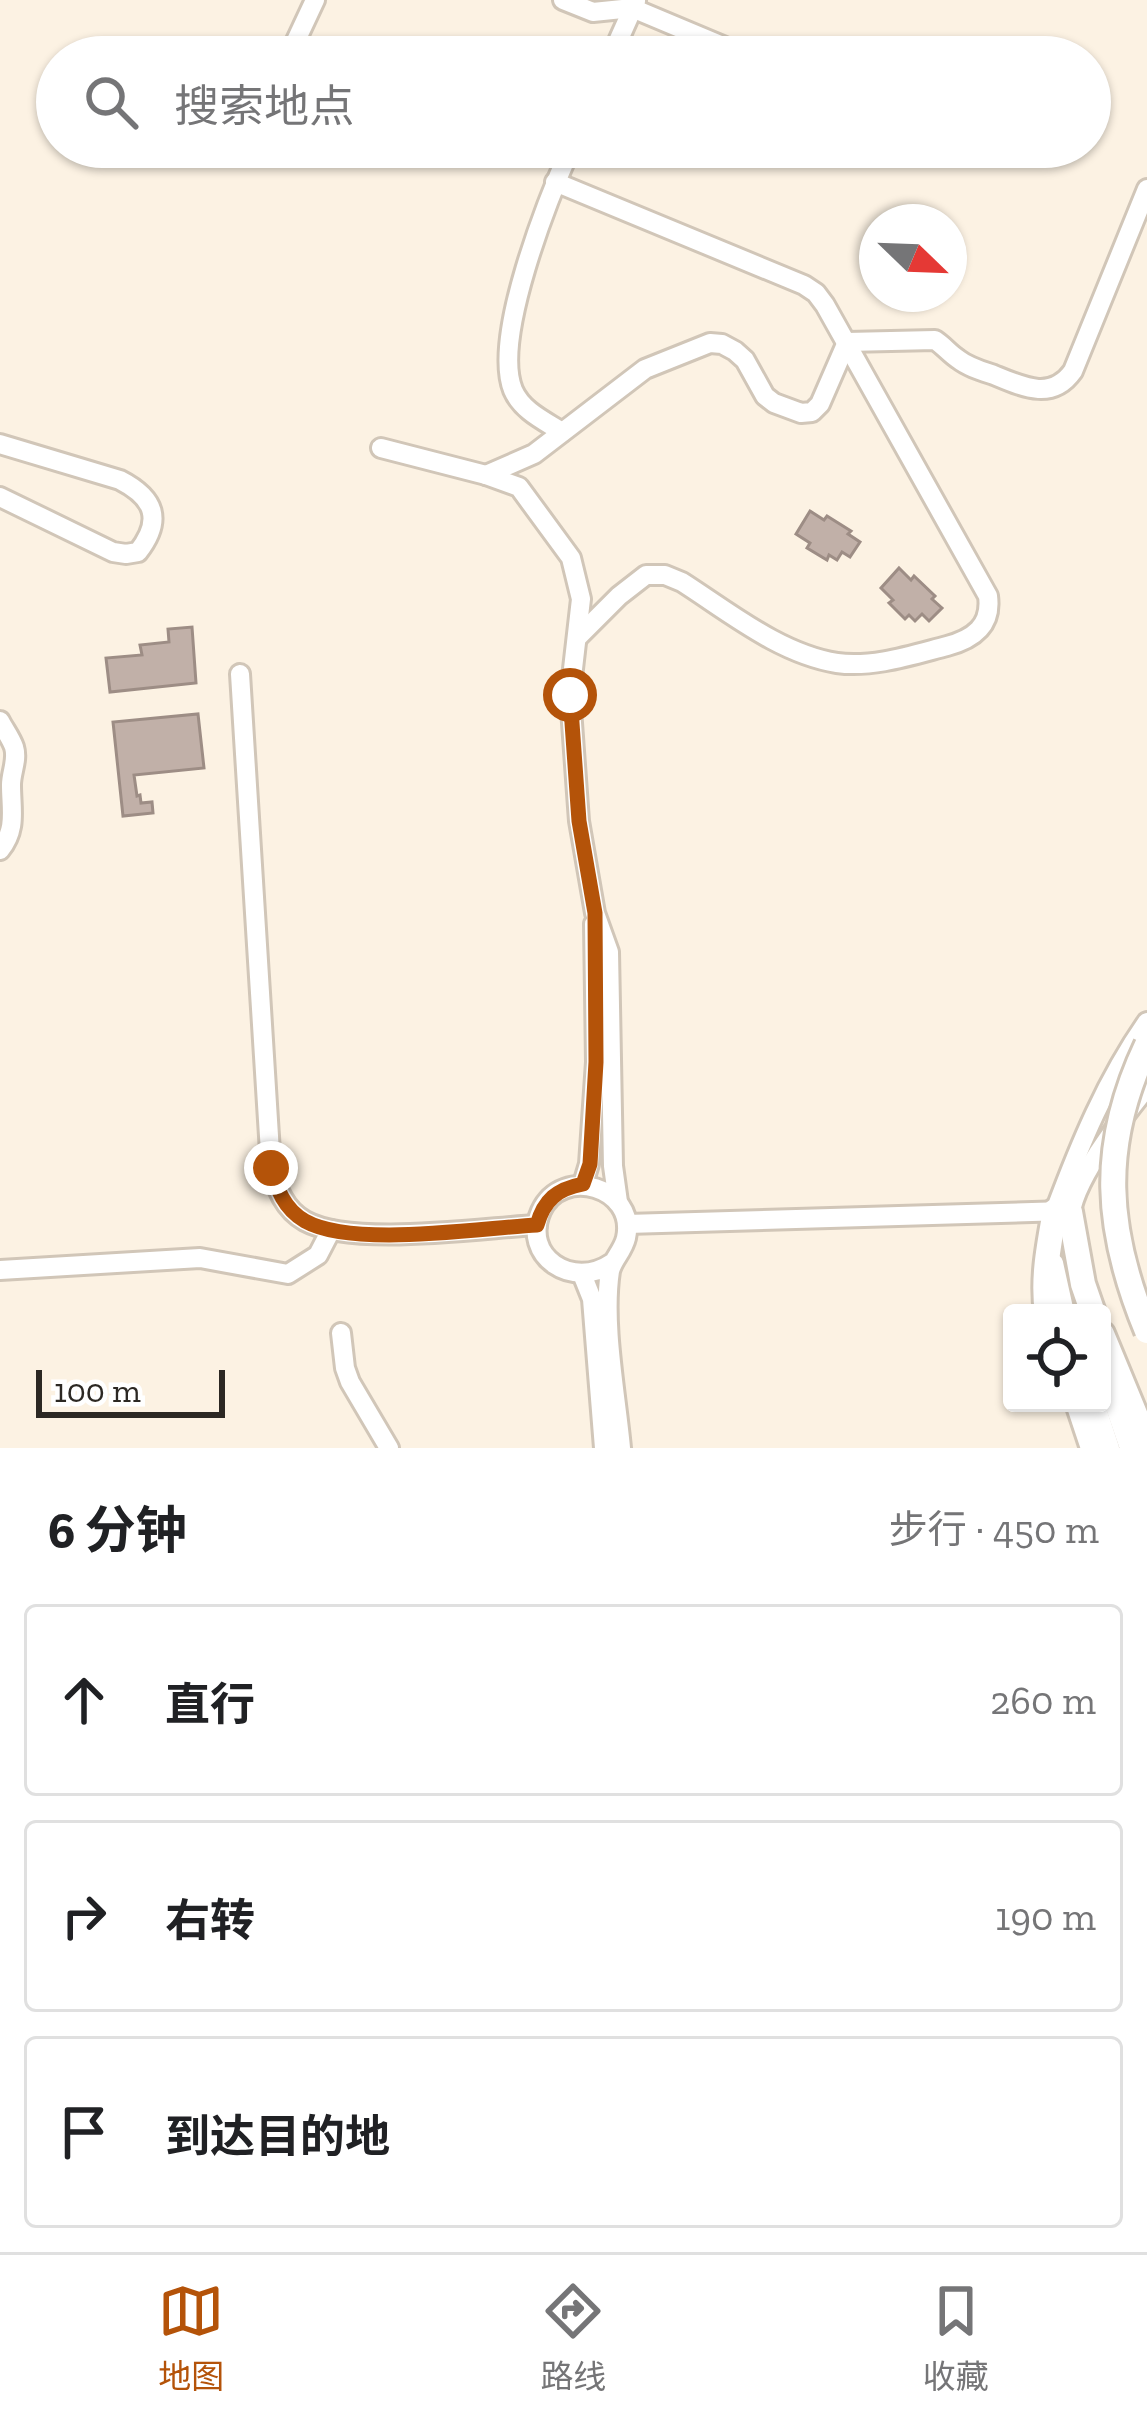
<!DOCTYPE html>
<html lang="zh">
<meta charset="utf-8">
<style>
:root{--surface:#fff;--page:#f6f6f6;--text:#202124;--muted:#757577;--line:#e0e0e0;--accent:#b45309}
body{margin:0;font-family:"Zilla Slab","Noto Sans SC",serif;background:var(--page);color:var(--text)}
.controls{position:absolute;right:36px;bottom:36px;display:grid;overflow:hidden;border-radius:12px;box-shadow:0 3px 9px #0004}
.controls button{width:108px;height:108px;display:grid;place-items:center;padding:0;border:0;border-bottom:3px solid var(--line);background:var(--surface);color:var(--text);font:60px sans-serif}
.compass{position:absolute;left:859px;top:204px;width:108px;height:108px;border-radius:50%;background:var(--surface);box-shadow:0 3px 9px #0004;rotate:113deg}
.scale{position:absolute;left:36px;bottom:30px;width:189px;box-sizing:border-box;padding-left:12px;border:6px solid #2c2823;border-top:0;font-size:33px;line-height:42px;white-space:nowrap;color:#2c2823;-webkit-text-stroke:9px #fff;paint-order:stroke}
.stop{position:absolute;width:36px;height:36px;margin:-27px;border:9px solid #b45309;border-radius:50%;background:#fff}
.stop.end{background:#b45309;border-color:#fff;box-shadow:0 3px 12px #0008}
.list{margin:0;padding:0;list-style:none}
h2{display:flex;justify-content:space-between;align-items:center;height:156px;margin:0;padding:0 48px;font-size:51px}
h2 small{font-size:39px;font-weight:400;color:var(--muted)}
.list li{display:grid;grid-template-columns:78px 1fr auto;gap:36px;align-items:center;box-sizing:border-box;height:192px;margin:0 24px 24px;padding:0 24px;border:3px solid var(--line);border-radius:12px}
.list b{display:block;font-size:45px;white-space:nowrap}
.list em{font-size:39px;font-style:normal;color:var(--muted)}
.icon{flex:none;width:66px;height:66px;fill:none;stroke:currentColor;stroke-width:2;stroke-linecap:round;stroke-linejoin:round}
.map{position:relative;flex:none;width:1147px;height:1448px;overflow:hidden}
.search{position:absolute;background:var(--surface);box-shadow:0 3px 9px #0004;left:36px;right:36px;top:36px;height:132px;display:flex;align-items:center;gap:30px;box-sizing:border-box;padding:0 42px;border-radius:66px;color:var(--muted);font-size:45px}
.sheet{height:804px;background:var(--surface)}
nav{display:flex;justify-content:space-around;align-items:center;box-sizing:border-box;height:168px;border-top:3px solid var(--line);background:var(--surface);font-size:33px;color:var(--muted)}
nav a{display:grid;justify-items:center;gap:6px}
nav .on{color:var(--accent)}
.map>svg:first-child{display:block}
</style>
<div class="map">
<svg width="1147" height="1448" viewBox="0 0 1147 1448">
<rect width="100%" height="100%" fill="#fcf2e3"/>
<!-- building -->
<g fill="#c1b0a8" stroke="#9d8d85" stroke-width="3">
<path d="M810 511 824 520 827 516 851 531 848 534 860 542 850 557 842 552 837 560 829 555 827 560 807 548 810 543 796 534Z"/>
<path d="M899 568 911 580 914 576 935 596 932 599 942 608 929 621 922 614 915 621 909 615 905 619 889 603 893 600 881 588Z"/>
<path d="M192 627 196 683 110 692 106 658 142 655 140 645 169 642 168 629Z"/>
<path d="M198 714 204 768 134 775 137 796 140 795 141 803 152 802 153 813 123 816 113 722Z"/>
</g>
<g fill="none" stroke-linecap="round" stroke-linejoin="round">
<!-- minor casing -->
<g stroke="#d1c6b8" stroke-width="24">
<g id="minor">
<path d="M563 0 593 12 632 8 749 57"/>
<path d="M293 47 315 0"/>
<path d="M611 57 636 1"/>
<path d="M555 182 804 285 816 293 825 305 988 596C992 626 973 639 947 646 912 655 873 668 837 663 780 654 729 612 682 582L665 575H646L619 596 577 638"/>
<path d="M847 342 935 340C944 346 949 353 958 359 968 367 982 371 994 375 1023 387 1052 401 1073 371L1147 189"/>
<path d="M562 432C545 421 522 411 513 390 492 338 548 199 571 147"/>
<path d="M0 444 120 480C155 498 163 520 138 552L126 554 113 552 0 497"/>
<path d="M381 448 486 475 519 487 571 558 581 599 570 695 579 821 595 913 609 952 613 1166 618 1202"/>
<path d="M486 475 534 454 645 369 710 343 722 344 735 351 745 360 765 396 774 403 801 413 812 412 820 404 847 342"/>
<path d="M240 674 271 1168C277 1189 284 1209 305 1221 352 1247 481 1228 537 1225"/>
<path d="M0 721C4 729 11 738 14 747 18 760 11 772 11 785 11 810 17 829 0 850"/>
<path d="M583 1184 589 1164 596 1062 594 924"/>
<path d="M1055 1217V1211C1080 1144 1106 1081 1147 1022"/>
<path d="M1070 1222C1069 1184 1124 1116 1147 1087"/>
<path d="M627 1224 1065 1211"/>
<path d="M612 1263C573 1290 521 1257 541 1211 562 1165 637 1187 626 1238 623 1251 613 1259 610 1271 602 1324 616 1394 621 1448"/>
<path d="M1054 1263 1065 1313"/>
<path d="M0 1270 200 1258 288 1274 318 1255 331 1230"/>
<path d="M582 1274 592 1299 604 1448"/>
<path d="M341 1333 345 1368 350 1382 389 1448"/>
<path d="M1102 1369 1129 1448"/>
<path d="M1095 1403 1110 1448"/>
</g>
</g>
<!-- major casing -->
<g stroke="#d1c6b8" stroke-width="30">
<g id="major">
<path d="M1070 1212 1083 1284 1093 1313"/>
<path d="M1047 1313C1042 1278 1049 1245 1055 1211"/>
<path d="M1102 1334 1147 1443"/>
<path d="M1078 1403 1093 1448"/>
</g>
</g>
<!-- minor -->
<use href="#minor" stroke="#fff" stroke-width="18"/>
<!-- major -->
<use href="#major" stroke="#fff" stroke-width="24"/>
<!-- major-bridge casing -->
<g stroke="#d1c6b8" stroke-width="30" stroke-linecap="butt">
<path id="major-bridge" d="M1147 1045C1099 1146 1105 1229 1147 1331"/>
</g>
<!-- major-bridge -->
<use href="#major-bridge" stroke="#fff" stroke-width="24"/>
</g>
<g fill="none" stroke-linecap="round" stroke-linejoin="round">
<!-- route -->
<path stroke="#b45309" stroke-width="15" d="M271 1168C277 1189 284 1209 305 1221 353 1248 480 1228 537 1225 544 1200 557 1189 583 1184L590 1164 596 1062 595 913 579 821 570 695"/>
</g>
</svg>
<div class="controls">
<button><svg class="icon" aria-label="locate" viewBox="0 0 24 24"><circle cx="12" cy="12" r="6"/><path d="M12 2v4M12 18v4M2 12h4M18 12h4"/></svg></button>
</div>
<svg class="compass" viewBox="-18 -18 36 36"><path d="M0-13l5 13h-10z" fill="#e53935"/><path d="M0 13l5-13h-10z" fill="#757577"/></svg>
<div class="scale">100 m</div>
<div class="stop" style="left:570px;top:695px"></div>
<div class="stop end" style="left:271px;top:1168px"></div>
<div class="search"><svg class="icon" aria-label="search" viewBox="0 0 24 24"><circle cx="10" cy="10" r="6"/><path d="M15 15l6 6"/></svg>搜索地点</div>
</div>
<section class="sheet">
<h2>6 分钟<small>步行 · 450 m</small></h2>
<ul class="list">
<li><svg class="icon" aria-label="ahead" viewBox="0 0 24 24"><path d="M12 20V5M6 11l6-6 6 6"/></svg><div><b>直行</b></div><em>260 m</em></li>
<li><svg class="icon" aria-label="right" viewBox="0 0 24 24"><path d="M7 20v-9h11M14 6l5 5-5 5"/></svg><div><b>右转</b></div><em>190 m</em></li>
<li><svg class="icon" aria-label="arrive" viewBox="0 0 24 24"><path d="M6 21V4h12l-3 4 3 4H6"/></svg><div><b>到达目的地</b></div></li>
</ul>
</section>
<nav>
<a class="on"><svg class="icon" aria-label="map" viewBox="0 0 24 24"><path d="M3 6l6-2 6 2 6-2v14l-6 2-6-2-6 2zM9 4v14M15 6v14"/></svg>地图</a>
<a><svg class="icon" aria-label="directions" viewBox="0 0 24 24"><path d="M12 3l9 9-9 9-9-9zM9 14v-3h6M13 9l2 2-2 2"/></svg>路线</a>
<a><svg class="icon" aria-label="saved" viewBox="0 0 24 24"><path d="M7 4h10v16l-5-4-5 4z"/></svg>收藏</a>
</nav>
